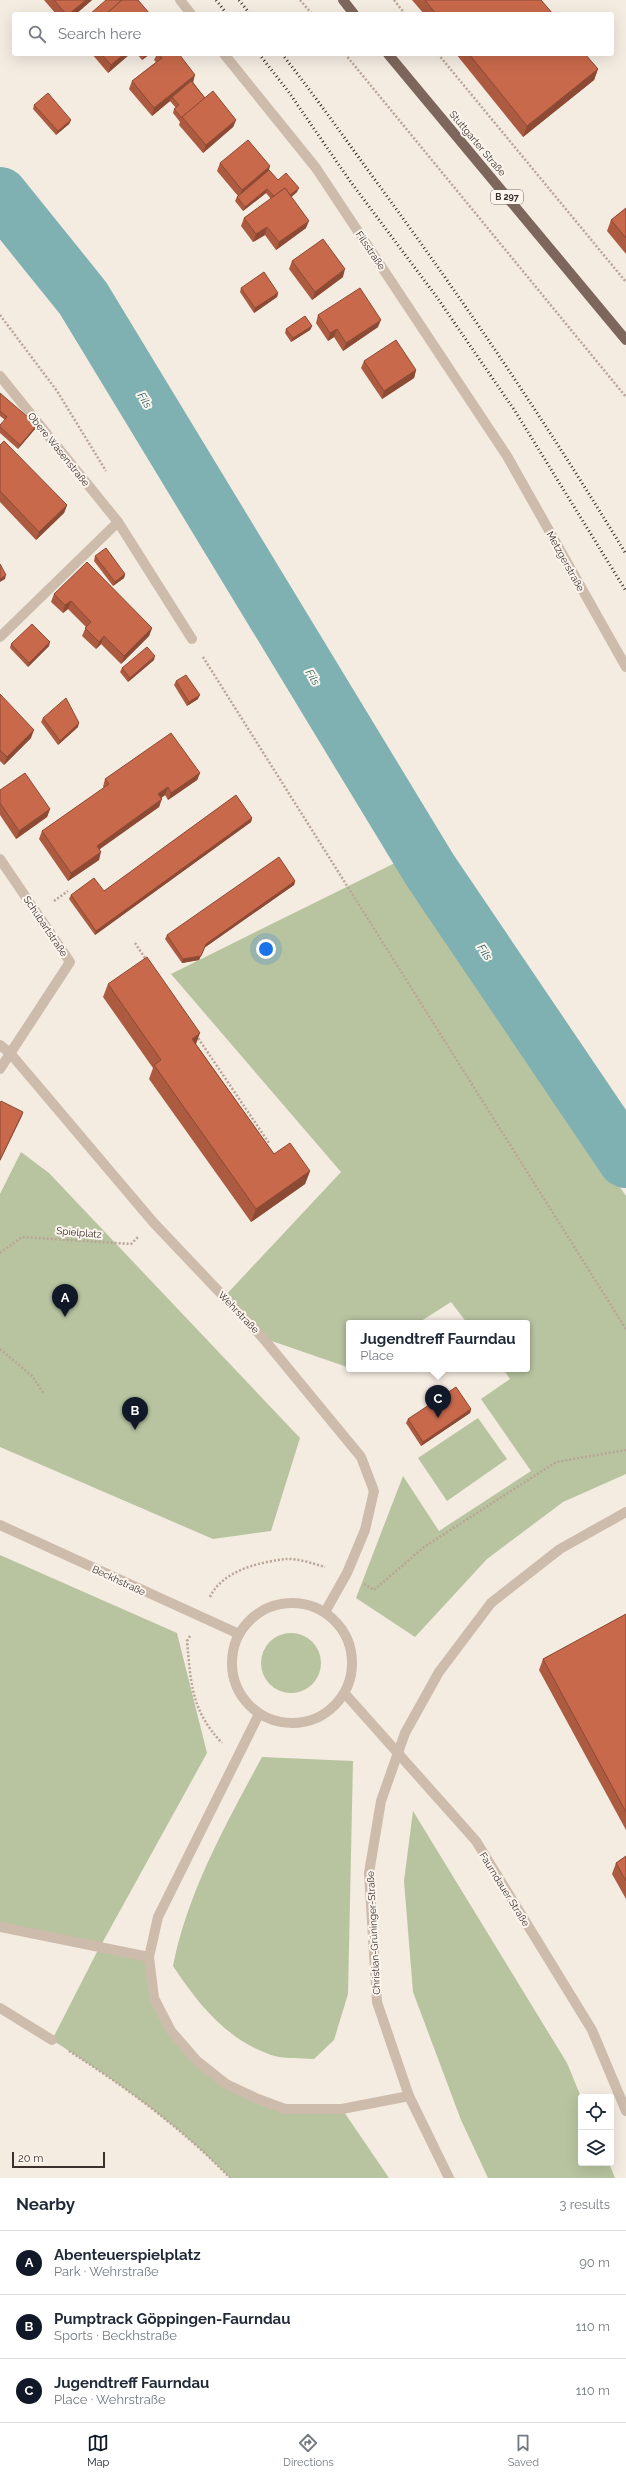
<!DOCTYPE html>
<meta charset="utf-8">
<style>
:root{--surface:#fff;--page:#f6f6f7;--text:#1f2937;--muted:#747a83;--line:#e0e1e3;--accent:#111827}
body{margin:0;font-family:Raleway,sans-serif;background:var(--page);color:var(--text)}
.controls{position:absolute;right:12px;bottom:12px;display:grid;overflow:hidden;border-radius:4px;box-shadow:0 4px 16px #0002}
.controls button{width:36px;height:36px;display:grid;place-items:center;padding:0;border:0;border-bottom:1px solid var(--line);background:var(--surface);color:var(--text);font:20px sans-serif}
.scale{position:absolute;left:12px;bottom:10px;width:93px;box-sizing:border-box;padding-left:4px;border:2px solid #3b302b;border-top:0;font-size:11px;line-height:14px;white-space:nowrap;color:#3b302b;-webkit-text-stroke:3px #fbf5ee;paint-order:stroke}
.you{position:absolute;left:266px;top:949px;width:14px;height:14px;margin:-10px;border:3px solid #fff;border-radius:50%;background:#1a73e8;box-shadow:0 0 0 6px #1a73e833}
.badge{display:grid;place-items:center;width:26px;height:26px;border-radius:50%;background:var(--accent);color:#fff;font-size:13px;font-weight:700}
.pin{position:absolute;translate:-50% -33px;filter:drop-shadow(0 1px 2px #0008)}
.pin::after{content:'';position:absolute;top:21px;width:14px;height:12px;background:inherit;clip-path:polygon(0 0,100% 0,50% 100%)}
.popup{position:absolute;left:346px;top:1320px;width:184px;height:52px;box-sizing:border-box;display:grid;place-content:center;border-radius:4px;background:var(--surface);filter:drop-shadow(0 1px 3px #0005);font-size:13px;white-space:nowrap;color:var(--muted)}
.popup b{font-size:15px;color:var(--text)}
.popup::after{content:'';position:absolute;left:50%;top:100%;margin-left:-8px;border:8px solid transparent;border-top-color:var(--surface)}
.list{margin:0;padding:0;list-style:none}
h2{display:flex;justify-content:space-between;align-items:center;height:52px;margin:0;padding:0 16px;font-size:17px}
h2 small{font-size:13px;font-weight:400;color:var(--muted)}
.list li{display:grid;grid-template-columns:26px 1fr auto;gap:12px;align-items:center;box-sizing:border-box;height:64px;padding:0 16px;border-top:1px solid var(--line)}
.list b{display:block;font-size:15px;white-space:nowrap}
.list p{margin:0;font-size:13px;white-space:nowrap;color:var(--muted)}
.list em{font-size:13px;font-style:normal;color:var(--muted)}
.icon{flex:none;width:22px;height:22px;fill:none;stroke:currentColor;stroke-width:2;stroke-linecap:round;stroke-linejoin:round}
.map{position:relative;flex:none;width:626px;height:2178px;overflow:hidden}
.search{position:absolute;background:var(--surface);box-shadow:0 4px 16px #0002;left:12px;right:12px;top:12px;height:44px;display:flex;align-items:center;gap:10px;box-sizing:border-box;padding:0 14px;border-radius:4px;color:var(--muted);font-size:15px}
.sheet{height:244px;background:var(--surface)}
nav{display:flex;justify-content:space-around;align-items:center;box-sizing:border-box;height:56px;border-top:1px solid var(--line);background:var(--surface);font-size:11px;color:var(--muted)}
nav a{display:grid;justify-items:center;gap:2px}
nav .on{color:var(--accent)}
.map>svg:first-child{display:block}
</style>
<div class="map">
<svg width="626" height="2178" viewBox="0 0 626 2178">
<rect width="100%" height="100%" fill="#f4ebe1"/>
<!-- green -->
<g fill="#b8c4a0">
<path d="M399 861 626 1196V1474L563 1502 487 1559 415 1637 356 1598 403 1476 439 1531 531 1471 481 1399 510 1379 503 1369H527V1323H467L451 1302 418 1323H349L347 1367 263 1338 224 1297 341 1172 171 974Z"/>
<path d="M21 1152 49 1173 300 1438 271 1531 213 1539 0 1447V1194Z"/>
<path d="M478 1418 507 1459 447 1501 418 1458Z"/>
<path d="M0 1555 177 1633 207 1753 100 1947 149 1957 154 1998 171 2031 226 2084 285 2109H342L389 2178H230C178 2124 115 2080 52 2040L99 1948 0 1927Z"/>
<circle cx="291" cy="1663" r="30"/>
<path d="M262 1757 353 1761 348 1994 334 2040 314 2059C300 2058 283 2059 271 2055 226 2039 199 2005 173 1966 188 1891 226 1824 262 1757Z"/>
<path d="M413 1811 567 2063 581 2097V2163H609L615 2178H488L461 2120 413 1992 404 1881Z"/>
</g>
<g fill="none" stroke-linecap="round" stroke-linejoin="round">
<!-- river -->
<path stroke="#7fb0b2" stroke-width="56" d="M0 195 83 298 430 870 626 1160"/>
<!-- path -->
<g stroke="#b9a596" stroke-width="2.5" stroke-dasharray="2 2" stroke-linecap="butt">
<path d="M300 0 312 14"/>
<path d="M394 0 405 14"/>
<path d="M345 54 626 397"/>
<path d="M438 54 626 282"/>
<path d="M0 315 57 391 106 471"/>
<path d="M203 657 626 1329"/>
<path d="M54 901 68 891"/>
<path d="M135 943 147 961"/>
<path d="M196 1035 269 1143"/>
<path d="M0 1253 22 1237 131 1244 139 1236"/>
<path d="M0 1349 32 1376 44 1394"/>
<path d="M364 1584 374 1590 424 1547 556 1462 626 1450"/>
<path d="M210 1597C222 1571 259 1562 286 1559 298 1558 314 1564 325 1567"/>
<path d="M190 1636 187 1641C191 1684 191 1710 222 1743"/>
<path d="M69 2051C126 2087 183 2129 230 2178"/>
</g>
<!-- minor -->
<g stroke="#cdbbac" stroke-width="10">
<path d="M180 0 191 14"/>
<path d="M224 54 316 168 507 456 626 667"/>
<path d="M0 376 118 522 192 639"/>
<path d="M0 637 118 522"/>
<path d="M0 859 70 962 0 1069"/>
<path d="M0 1045 10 1053 153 1222 263 1338 361 1457 374 1491 365 1530 347 1573 325 1612"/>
<path d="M0 1525 239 1634"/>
<circle cx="292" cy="1663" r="60"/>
<path d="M343 1695 348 1697 476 1841 592 2030 626 2111"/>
<path d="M259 1714 158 1917 149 1957 154 1998 171 2031 197 2061 226 2084 258 2099 285 2109H342L409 2096"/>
<path d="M369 1873 377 2002 409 2096 449 2178"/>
<path d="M0 1927 149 1957"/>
<path d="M0 2008 52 2040"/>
</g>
<!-- major -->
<g stroke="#7d675c" stroke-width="10">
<path d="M343 0 354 14"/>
<path d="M388 54 626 340"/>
</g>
<!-- rail -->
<g stroke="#3b302b" stroke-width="3" stroke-dasharray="1 3" stroke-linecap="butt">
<path d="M216 0 227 14"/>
<path d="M239 0 250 14"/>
<path d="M259 54 288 91 350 181 436 296 515 411 626 591"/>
<path d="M282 54C315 96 346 140 378 184 466 304 549 427 626 554"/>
</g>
<!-- minor-bridge -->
<path stroke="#cdbbac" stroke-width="10" d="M369 1873 381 1801 405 1733 439 1672 491 1603 560 1549 626 1512"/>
</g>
<!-- wall -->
<g fill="#ac5a40">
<path d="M44 0H92L76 14H56Z"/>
<path d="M412 0H541L553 14H424Z"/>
<path d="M92 54H130L108 73Z"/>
<path d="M137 54H150L142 60Z"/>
<path d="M157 54H179L193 82 205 98 236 120 233 127 203 153 179 125 180 122 173 113 174 109 176 108 170 101 152 116 129 89 132 81 156 62 154 60Z"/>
<path d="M456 54H585L598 69 594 80 523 137Z"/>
<path d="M34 105 71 120 69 124 56 135 33 109Z"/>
<path d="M220 163 269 170 278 180 297 192 291 197 306 228 276 250 265 235 253 242 241 226 244 218 271 199 266 193 243 211 235 201 237 197 238 196 217 171Z"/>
<path d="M626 208V254L607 231 611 220Z"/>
<path d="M292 261 343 277 312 300 289 269Z"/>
<path d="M241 288 278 293 277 297 254 313 240 292Z"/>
<path d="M318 315 378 327 343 351 334 337 328 341 316 323Z"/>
<path d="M312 326 310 330 291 342 285 333 286 329Z"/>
<path d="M364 361 416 370 414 378 382 399 361 368Z"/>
<path d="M0 393 35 429 18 449 0 433V427L5 420 0 416Z"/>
<path d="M0 445 67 505 64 513 36 540 0 502Z"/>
<path d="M95 556 125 574 124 578 113 586 94 561Z"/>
<path d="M54 594 152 628 149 636 121 664 101 644 96 649 82 636 86 627 68 609 63 613 51 602Z"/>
<path d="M11 644 49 646 28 667 10 648Z"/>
<path d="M154 660 128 682 120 672 122 668Z"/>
<path d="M176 681 198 699 187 706 174 685Z"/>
<path d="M0 694 31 738 4 765 0 761Z"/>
<path d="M43 718 78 727 58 745 41 722Z"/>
<path d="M200 773 197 780 168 800 165 795 161 798 159 807 100 849 99 860 68 881 39 839 42 831 104 788 103 787 105 779Z"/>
<path d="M0 790 50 809 47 817 16 839 0 815Z"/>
<path d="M252 818 251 822 95 935 69 899 71 895 104 891Z"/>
<path d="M295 881 294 885 204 948 199 960 182 963 165 939 167 935Z"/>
<path d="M108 984 196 1044 274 1154 310 1171 305 1184 251 1222 149 1079 153 1068 103 997Z"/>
<path d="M471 1409 470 1413 421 1446 406 1423 408 1419Z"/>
<path d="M626 1614V1830L539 1670 543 1659Z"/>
<path d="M626 1856V1899L612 1874 616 1863Z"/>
</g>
<!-- shaded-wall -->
<g fill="#8c4a34">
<path d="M86 0H92L76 14H69Z"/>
<path d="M124 54H130L108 73 111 65Z"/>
<path d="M146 54H150L142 60 144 56Z"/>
<path d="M598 69 594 80 523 137 527 126Z"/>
<path d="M195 75 193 83 172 97 170 101 152 116 154 108Z"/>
<path d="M71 120 69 124 56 135 58 131Z"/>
<path d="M236 120 233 127 203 153 206 145Z"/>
<path d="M270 166 268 174 239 198 242 190Z"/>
<path d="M299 188 297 192 286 202 287 197Z"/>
<path d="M267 189 266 193 243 211 245 207Z"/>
<path d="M309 221 306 228 276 250 279 242Z"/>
<path d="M267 227 265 235 253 242 256 234Z"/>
<path d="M345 269 343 277 312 300 315 292Z"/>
<path d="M278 293 277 297 254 313 255 308Z"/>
<path d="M381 320 378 327 343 351 346 343Z"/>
<path d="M312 326 310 330 291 342 293 338Z"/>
<path d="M337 329 334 337 328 341 330 333Z"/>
<path d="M416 370 414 378 382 399 384 391Z"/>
<path d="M37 425 35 429 18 449 20 445Z"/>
<path d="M67 505 64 513 36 540 39 532Z"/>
<path d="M125 574 124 578 113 586 115 582Z"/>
<path d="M6 575 5 579 0 582V579Z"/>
<path d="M71 601 68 609 63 613 65 605Z"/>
<path d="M152 628 149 636 121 664 124 656Z"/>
<path d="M104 636 101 644 96 649 99 642Z"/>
<path d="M50 642 49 646 28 667 29 663Z"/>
<path d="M155 656 154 660 128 682 130 678Z"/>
<path d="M200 695 198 699 187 706 189 702Z"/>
<path d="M79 723 78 727 58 745 60 741Z"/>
<path d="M34 730 31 738 4 765 7 757Z"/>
<path d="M200 773 197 780 168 800 171 793Z"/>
<path d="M168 787 165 795 156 802 158 794Z"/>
<path d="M162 799 159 807 94 853 97 846Z"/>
<path d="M50 809 47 817 16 839 19 831Z"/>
<path d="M252 818 251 822 95 935 96 931Z"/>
<path d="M101 852 99 860 68 881 71 873Z"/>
<path d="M295 881 294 885 204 948 199 960 182 963 183 959Z"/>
<path d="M200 1033 195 1047 192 1039Z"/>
<path d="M23 1112 22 1116 0 1161V1160Z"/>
<path d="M310 1171 305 1184 251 1222 256 1209Z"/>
<path d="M471 1409 470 1413 421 1446 423 1442Z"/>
</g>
<!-- building -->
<g fill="#c8694b" stroke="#8c4a34">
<path d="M54 0H86L69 14H66Z"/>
<path d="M106 0H122L106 14H90Z"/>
<path d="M122 0H138L150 14H106Z"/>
<path d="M425 0H541L553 14H436Z"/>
<path d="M101 54H124L111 65Z"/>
<path d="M158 54H179L195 75 154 108 132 81 162 58Z"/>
<path d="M469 54H585L598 69 527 126Z"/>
<path d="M191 81 205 98 182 117V118L174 109 179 105 172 97Z"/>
<path d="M213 91 236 120 206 145 182 117Z"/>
<path d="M48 93 71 120 58 131 34 105Z"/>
<path d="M248 140 270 166 242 190 220 163Z"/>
<path d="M269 170 278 180 286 173 299 188 290 195 285 188 274 196 267 189 245 207 237 197Z"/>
<path d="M285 188 309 221 279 242 267 227 256 234 244 218Z"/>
<path d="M626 208V238L611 220Z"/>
<path d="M323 239 345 269 315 292 292 261Z"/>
<path d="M264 272 278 293 255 308 241 288Z"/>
<path d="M360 288 381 320 346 343 337 329 330 333 318 315Z"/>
<path d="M305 316 312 326 293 338 286 329Z"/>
<path d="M396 340 416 370 384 391 364 361Z"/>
<path d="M0 393 37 425 20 445 0 427V425L7 417 0 411Z"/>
<path d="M4 441 67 505 39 532 0 491V445Z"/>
<path d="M106 548 125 574 115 582 95 556Z"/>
<path d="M87 562 152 628 124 656 104 636 99 642 85 628 91 622 71 601 65 605 54 594Z"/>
<path d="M0 564 6 575 0 579Z"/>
<path d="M32 624 50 642 29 663 11 644Z"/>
<path d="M147 647 155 656 130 678 122 668Z"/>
<path d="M186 675 200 695 189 702 176 681Z"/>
<path d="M0 694 34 730 7 757 0 750Z"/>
<path d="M66 698 79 723 60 741 43 718Z"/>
<path d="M171 733 200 773 171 793 168 787 158 794 162 799 97 846 101 852 71 873 42 831 109 784 105 779Z"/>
<path d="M25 773 50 809 19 831 0 803V790Z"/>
<path d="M236 795 252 818 96 931 71 895 94 878 104 891Z"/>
<path d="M279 857 295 881 206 944 201 956 183 959 167 935Z"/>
<path d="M147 957 200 1033 192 1039 274 1154 290 1143 310 1171 256 1209 154 1065 161 1060 108 984Z"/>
<path d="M1 1101 23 1112 0 1160V1103Z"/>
<path d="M456 1387 471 1409 423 1442 408 1419Z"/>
<path d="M626 1614V1812L543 1659Z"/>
<path d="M626 1856V1881L616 1863Z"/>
</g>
<g text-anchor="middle" stroke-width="4" stroke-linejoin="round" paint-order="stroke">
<!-- shield labels -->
<rect fill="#fbf5ee" stroke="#756b66" stroke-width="1" x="491" y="190" width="32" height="14" rx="3"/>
<g font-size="9" font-weight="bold" fill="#3b302b">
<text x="507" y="200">B 297</text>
</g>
<!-- street labels -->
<g font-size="10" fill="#3b302b" stroke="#fbf5ee">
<text transform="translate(478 143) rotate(50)" y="4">Stuttgarter Straße</text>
<text transform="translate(371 250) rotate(56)" y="4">Filsstraße</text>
<text transform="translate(59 449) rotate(51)" y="4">Obere Wasenstraße</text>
<text transform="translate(566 561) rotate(61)" y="4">Metzgerstraße</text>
<text transform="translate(46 926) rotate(56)" y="4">Schubartstraße</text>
<text transform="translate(79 1232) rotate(5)" y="4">Spielplatz</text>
<text transform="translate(239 1312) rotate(46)" y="4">Wehrstraße</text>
<text transform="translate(119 1580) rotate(25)" y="4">Beckhstraße</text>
<text transform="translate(505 1889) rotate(58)" y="4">Faurndauer Straße</text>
<text transform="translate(373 1933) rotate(-93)" y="4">Christian-Grüninger-Straße</text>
</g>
<!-- water labels -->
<g font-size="11" font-style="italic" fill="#1f5a5e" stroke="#fbf5ee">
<text transform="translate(145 400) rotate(59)" y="4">Fils</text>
<text transform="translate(313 677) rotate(59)" y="4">Fils</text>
<text transform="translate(485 952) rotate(56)" y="4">Fils</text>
</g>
</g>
</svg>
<div class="controls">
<button><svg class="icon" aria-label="locate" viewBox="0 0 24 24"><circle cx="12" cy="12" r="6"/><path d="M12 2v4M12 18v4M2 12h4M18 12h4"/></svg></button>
<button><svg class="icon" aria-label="layers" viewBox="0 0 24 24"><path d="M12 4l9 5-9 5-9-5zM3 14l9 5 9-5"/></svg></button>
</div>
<div class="scale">20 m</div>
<div class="you"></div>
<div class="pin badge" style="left:65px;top:1317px">A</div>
<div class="pin badge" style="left:135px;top:1430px">B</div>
<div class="pin badge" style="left:438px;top:1418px">C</div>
<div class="popup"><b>Jugendtreff Faurndau</b>Place</div>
<div class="search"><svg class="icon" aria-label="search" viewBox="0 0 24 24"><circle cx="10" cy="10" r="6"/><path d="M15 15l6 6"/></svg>Search here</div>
</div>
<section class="sheet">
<h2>Nearby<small>3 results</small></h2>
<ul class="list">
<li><span class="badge">A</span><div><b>Abenteuerspielplatz</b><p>Park · Wehrstraße</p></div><em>90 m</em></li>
<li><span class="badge">B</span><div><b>Pumptrack Göppingen-Faurndau</b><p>Sports · Beckhstraße</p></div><em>110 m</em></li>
<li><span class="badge">C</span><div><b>Jugendtreff Faurndau</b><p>Place · Wehrstraße</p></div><em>110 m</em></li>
</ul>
</section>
<nav>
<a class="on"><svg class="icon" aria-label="map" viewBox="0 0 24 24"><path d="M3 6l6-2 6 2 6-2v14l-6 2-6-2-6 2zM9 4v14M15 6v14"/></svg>Map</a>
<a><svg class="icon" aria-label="directions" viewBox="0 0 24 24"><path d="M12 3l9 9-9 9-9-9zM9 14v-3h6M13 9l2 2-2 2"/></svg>Directions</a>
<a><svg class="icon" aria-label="saved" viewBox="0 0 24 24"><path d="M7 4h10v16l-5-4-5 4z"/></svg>Saved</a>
</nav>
